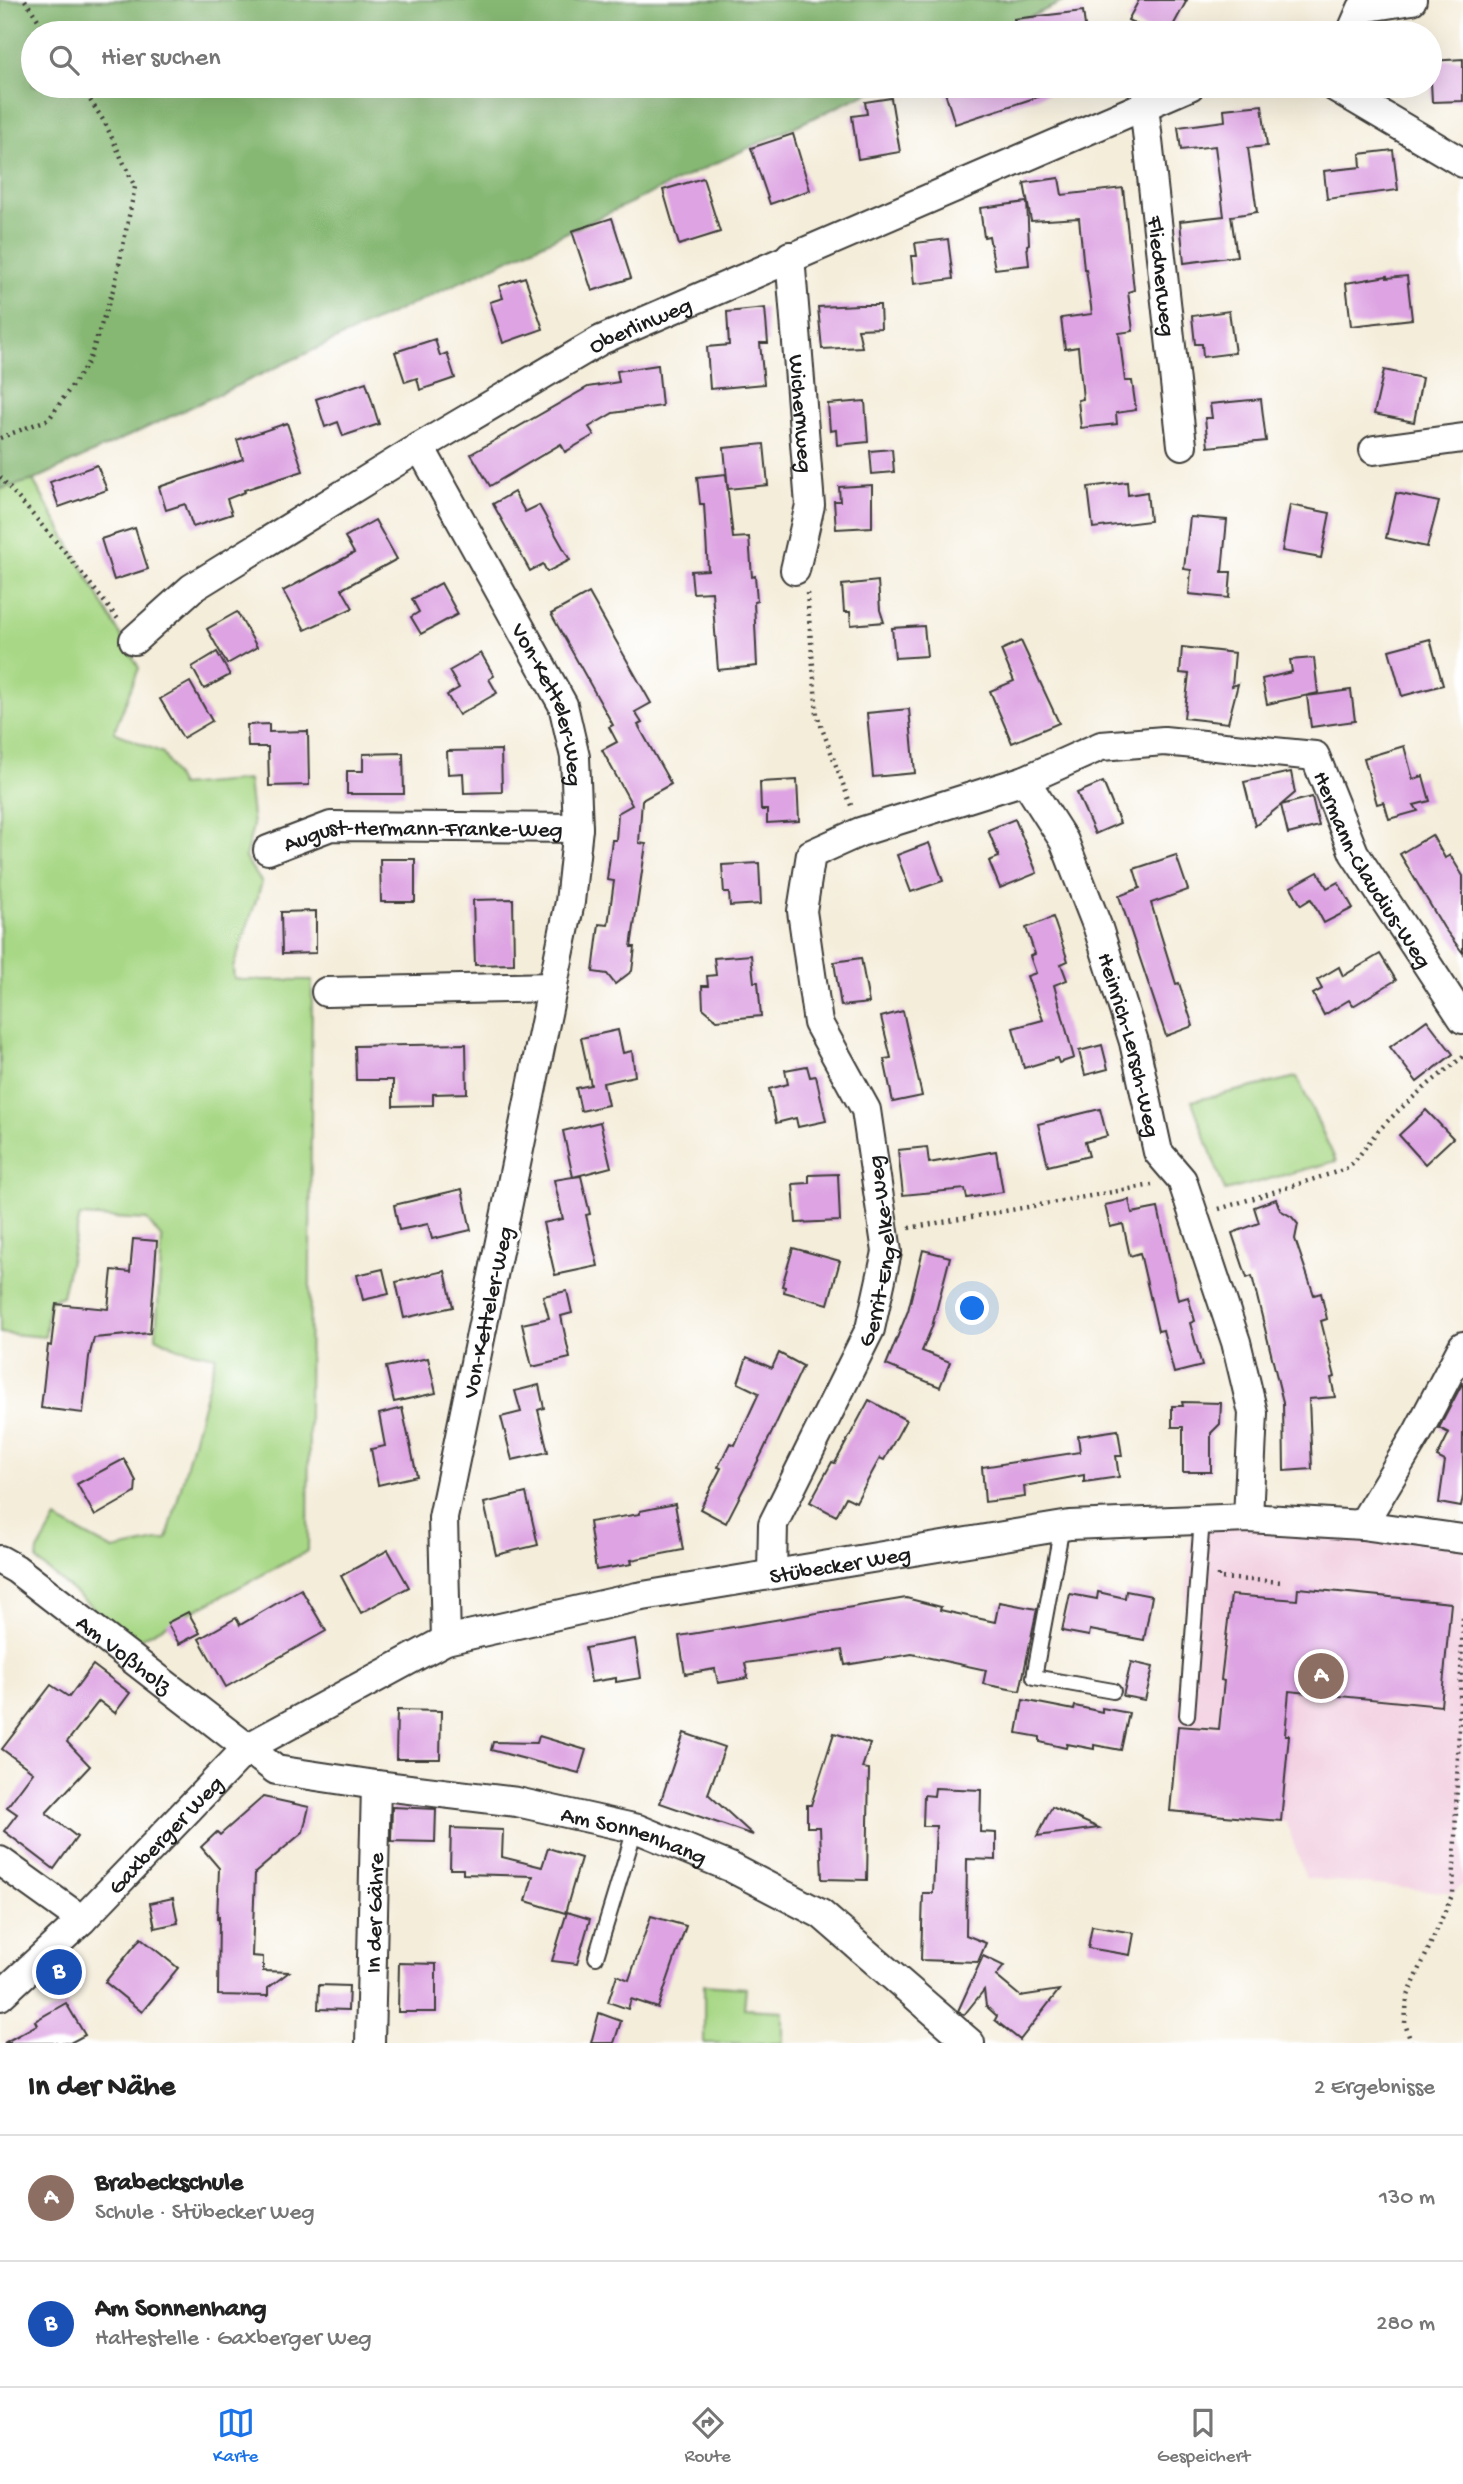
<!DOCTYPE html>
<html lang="de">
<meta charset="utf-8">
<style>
:root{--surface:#fff;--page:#f2f2f2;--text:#222;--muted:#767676;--line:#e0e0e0;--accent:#1a73e8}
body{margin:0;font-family:"Gochi Hand",sans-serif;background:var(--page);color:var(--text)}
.you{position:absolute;left:973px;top:1309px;width:24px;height:24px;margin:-18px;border:5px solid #fff;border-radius:50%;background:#1a73e8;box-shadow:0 0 0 10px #1a73e833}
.badge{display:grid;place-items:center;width:46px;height:46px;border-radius:50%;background:var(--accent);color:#fff;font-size:23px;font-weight:700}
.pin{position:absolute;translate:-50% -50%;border:4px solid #fff;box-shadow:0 2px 7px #0006}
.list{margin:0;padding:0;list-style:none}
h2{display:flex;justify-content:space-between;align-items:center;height:91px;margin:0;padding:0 28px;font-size:30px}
h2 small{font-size:23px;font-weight:400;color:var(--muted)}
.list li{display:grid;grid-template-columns:46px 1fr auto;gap:21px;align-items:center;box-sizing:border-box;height:126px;padding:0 28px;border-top:2px solid var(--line)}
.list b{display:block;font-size:26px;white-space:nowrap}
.list p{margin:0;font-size:23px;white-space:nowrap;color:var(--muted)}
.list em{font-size:23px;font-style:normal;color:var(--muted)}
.icon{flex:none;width:38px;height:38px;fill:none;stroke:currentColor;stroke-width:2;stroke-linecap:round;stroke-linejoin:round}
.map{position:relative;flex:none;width:1463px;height:2043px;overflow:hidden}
.search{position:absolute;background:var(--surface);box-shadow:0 7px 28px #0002;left:21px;right:21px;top:21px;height:77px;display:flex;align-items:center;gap:18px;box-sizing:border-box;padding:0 24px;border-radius:38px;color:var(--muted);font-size:26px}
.sheet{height:343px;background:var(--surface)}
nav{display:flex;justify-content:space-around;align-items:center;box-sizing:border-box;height:98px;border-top:2px solid var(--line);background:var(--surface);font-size:19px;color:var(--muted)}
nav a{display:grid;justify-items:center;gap:4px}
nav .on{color:var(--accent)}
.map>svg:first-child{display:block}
</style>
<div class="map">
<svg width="1463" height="2043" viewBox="0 0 1463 2043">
<rect width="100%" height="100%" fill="#fff"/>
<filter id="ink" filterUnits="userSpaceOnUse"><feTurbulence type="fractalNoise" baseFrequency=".0143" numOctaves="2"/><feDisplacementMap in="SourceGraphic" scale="14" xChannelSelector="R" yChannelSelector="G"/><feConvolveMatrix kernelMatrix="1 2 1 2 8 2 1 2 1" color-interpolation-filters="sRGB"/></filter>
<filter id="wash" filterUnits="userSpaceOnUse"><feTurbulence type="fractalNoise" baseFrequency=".00686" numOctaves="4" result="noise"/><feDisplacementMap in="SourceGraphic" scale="28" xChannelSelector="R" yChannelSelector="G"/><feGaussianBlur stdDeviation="1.57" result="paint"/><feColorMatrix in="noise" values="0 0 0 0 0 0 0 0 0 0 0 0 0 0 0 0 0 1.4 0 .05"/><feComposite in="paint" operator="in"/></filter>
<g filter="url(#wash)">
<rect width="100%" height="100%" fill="#f4edda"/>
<!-- built -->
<path fill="#f2cfe0" d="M1192 1520 1463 1539V1885L1453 1893 1306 1878 1286 1822 1168 1812Z"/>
<!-- green -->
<g fill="#a8d886" stroke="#627a51" stroke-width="2">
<path d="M33 480 139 668 114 732 163 753 180 786 248 780 253 826 245 858 262 883 233 968 234 978 242 980H312L308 1551 134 1642 37 1561 38 1551 56 1519 113 1550 167 1539 216 1356 178 1348 156 1337 162 1239 147 1220 80 1216 62 1296 49 1301 45 1337 0 1333V489Z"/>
<path d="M1297 1077 1336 1161 1225 1191 1192 1101Z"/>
<path d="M704 1985 746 1988 744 2009 783 2011V2043H704Z"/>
</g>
<!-- forest -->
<path fill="#86b873" stroke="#516a48" stroke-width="2" d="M0 0H1067L995 33H33V86H882L34 480 0 489Z"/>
<g id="blocks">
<!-- building -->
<g fill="#dda3e2">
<path d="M1139 0H1187L1169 33H1153L1128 20Z"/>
<path d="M1083 11 1086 33H1015L1014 19Z"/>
<path d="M1463 59V101L1432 102 1430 61Z"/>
<path d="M943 86H1058L1059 90 955 124Z"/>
<path d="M891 98 900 152 858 159 852 116 867 114 865 102Z"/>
<path d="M1262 105 1267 146 1248 148 1257 212 1231 216 1237 256 1184 263 1180 221 1224 216 1215 146 1181 150 1178 127 1225 121 1224 109Z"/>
<path d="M793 134 810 190 770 204 751 148Z"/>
<path d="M1393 150 1398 190 1327 199 1324 171 1361 167 1360 154Z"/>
<path d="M703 178 720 232 679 245 663 190Z"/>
<path d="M1059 178 1062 195 1123 188 1134 290 1128 292 1133 331 1119 333 1125 381H1132L1136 410 1116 413 1117 424 1081 428 1078 400 1083 399 1078 347 1065 349 1061 318 1092 314 1086 269H1084L1079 218 1031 221 1024 183Z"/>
<path d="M1027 202 1029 244 1027 245 1029 265 995 269 989 236 984 237 980 208Z"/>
<path d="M612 218 631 278 592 291 572 231Z"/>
<path d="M948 239 953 279 914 284 911 256H917L915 243Z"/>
<path d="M1387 276V278L1407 276 1412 319 1351 326 1346 283Z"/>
<path d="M525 277 543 329 503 343 490 302 503 298 499 286Z"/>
<path d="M859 305H880L881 328 858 329 862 347 822 349 818 307Z"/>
<path d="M765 308 768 343H760L764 384 710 389 707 347 729 345 727 312Z"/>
<path d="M1229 311 1235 353 1203 357 1202 344H1195L1192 316Z"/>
<path d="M435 339 440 356 447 353 455 378 420 390 417 378 405 382 395 352Z"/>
<path d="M658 365 662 406 613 413 589 427 594 435 565 452 561 444 490 486 471 454 588 387 619 382 617 371Z"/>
<path d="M1384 370 1422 378 1414 422 1374 414Z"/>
<path d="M366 382 379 424 343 436 338 422 325 427 316 399Z"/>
<path d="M1261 399 1266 441 1208 447 1205 418H1212L1210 404Z"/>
<path d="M865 401 868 442 837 445 836 430 830 431 828 404Z"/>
<path d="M287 423 303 471 244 490 245 492 227 499 232 514 193 527 185 504 166 510 159 487 243 459 237 440Z"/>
<path d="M764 444 768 485 728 489 724 448Z"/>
<path d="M892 449 894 472 872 474 870 451Z"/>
<path d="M97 465 107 490 59 507 50 482Z"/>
<path d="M726 474 733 538 749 537 752 577 755 576 757 601 754 602 757 666 718 670 712 592 693 593 691 571 708 570 704 504H700L697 477Z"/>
<path d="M1127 482 1128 495 1147 492 1150 521 1093 528 1088 487Z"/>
<path d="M872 485V527L836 529 834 501H840L839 487Z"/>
<path d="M514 492 525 512 539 505 570 560 547 572 543 564 530 571 493 504Z"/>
<path d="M1396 493 1439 502 1427 547 1386 538Z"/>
<path d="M1290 505 1330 513 1321 558 1282 551Z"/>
<path d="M1190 517 1227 520 1222 572H1231L1229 598 1189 594 1191 570 1184 569Z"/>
<path d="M375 520 397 559 342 589 353 608 305 630 283 591 354 553 345 537Z"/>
<path d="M135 528 148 569 114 580 101 539Z"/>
<path d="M878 581 880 610 884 622 851 625 850 612H844L842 585Z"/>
<path d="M441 583 458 614 421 634 411 617 419 612 412 599Z"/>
<path d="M589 593 651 703 635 712 642 723 638 725 671 784 642 800 639 843 646 844 631 947H635L632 971 615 984 607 974 593 972 599 924 608 925 614 881 607 880 612 840H616L618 813 632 805 602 750 617 742 609 727 613 725 551 614Z"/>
<path d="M237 612 257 647 227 664 207 629Z"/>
<path d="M924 626 927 656 895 658 892 628Z"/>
<path d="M1430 639 1443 685 1402 696 1389 650Z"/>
<path d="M1021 641 1059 723 1012 743 990 691 1014 681 1001 650Z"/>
<path d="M1182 647 1235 653 1232 686 1238 684 1228 723 1184 718 1189 674 1180 673Z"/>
<path d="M217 652 230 675 204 689 192 667Z"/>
<path d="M481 653 494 676 489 679 497 693 459 715 447 695 459 688 449 671Z"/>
<path d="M1314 658 1318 693 1267 704 1262 679 1292 672 1290 660Z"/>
<path d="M190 682 212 721 183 738 160 699Z"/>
<path d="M1351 690 1355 721 1311 727 1307 696Z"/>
<path d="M909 709 915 773 873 777 867 713Z"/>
<path d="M269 724V732L308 731 309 785 269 786 268 747H248L247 725Z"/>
<path d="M1404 746 1413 779 1423 776 1430 801 1414 805 1418 811 1389 819 1384 802 1377 804 1364 758Z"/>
<path d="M501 750 502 792 464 793 463 773 448 774 447 751Z"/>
<path d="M403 753 404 794H347V771H363V754Z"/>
<path d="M1291 772 1295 793 1281 805 1312 797 1319 826 1288 834 1281 805 1255 826 1244 782Z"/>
<path d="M797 780 799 821 767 823V810H761L760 782Z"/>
<path d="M1103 782 1120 823 1095 834 1077 793Z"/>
<path d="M1015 819 1037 873 1000 888 989 861 999 857 988 830Z"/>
<path d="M1432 835 1445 858 1450 855 1463 876V953L1444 928 1400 854Z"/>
<path d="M929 843 943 881 911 892 897 855Z"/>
<path d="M1176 855 1188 890 1151 903 1176 984 1179 983 1193 1026 1166 1036 1119 896 1140 888 1134 869Z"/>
<path d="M380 859H415V902H381Z"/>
<path d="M759 863 761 904 730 906 729 893H724L722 865Z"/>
<path d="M1318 872 1327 888 1338 882 1353 908 1324 923 1311 899 1301 905 1291 887Z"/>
<path d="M513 899 514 964 475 965 473 900Z"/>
<path d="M316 911V953L282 954 281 912Z"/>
<path d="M1053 917 1068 961 1061 964 1067 980 1054 985 1074 1058 1059 1063 1057 1058 1024 1068 1013 1028 1043 1020 1027 976 1036 973 1030 956 1035 954 1026 928Z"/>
<path d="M1380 954 1396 980 1353 1006 1349 1000 1324 1015 1313 994 1322 989 1317 980 1339 967 1343 976Z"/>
<path d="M751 955 754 982H758L761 1016 717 1020 703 1008 702 986H708L707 976 716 975 714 958Z"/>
<path d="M861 958 869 1003 841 1006 834 962Z"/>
<path d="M903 1011 922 1096 893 1102 884 1059 891 1058 881 1017Z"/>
<path d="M1427 1020 1453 1054 1417 1082 1390 1047Z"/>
<path d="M618 1030 623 1053 632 1051 635 1076 603 1083 608 1105 581 1111 576 1088 591 1085 581 1038Z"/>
<path d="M466 1044 467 1093 433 1094V1105L393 1106V1080H356L355 1046Z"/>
<path d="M1102 1045 1108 1069 1085 1075 1079 1051Z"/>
<path d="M807 1066 810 1077 816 1076 826 1121 798 1127 796 1118 776 1123 769 1089 788 1084 785 1070Z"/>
<path d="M1100 1109 1107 1136 1085 1142 1089 1156 1048 1166 1038 1124Z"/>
<path d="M1426 1110 1453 1138 1425 1164 1399 1135Z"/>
<path d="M600 1122 611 1167 573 1177 581 1176 590 1214 586 1215 598 1266 555 1275 543 1223 563 1219 554 1180 573 1177 563 1131Z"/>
<path d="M927 1147 929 1163 996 1151 1003 1192 967 1198 965 1189 903 1195 898 1150Z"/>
<path d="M838 1174 840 1221 796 1223 793 1184 809 1183V1175Z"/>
<path d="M462 1189 471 1230 432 1239 428 1224 399 1230 394 1205Z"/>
<path d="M1276 1199 1280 1210 1292 1217 1298 1224 1295 1239 1314 1295 1321 1293 1327 1319 1321 1321 1335 1377 1331 1378 1335 1397 1309 1399 1312 1469 1284 1471 1283 1402 1252 1276 1247 1278 1232 1233 1259 1223 1254 1207Z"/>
<path d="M1129 1200 1132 1213 1158 1208 1178 1300 1188 1297 1195 1321 1190 1323 1202 1366 1174 1373 1163 1330 1158 1331 1140 1253 1130 1256 1123 1224 1110 1227 1105 1205Z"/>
<path d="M133 1239 157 1241 150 1333 94 1338 89 1357 83 1413 41 1408 48 1345 51 1346 56 1304 108 1309 112 1270 130 1272Z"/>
<path d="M793 1248 840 1261 828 1304 784 1292 785 1287 782 1286Z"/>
<path d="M923 1250 950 1257 932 1327 922 1351 950 1362 940 1387 886 1365 908 1311Z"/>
<path d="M383 1269 389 1294 363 1300 357 1275Z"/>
<path d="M445 1271 453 1307 404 1318 396 1282Z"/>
<path d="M567 1291 572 1313 561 1316 570 1358 532 1367 522 1324 549 1318 543 1296Z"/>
<path d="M779 1353 803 1366 763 1451 726 1523 700 1509 721 1468 718 1467 730 1443 735 1445 759 1393 738 1383 747 1357 772 1368Z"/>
<path d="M428 1358 436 1393 394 1402 386 1367Z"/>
<path d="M1463 1382V1496L1461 1507 1439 1503 1445 1461 1437 1457 1449 1433 1439 1428Z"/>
<path d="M539 1385 544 1408 538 1410 548 1452 512 1460 501 1417 521 1412 515 1391Z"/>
<path d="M869 1400 906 1420 884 1460 880 1458 856 1502 846 1497 836 1516 810 1502 832 1462 835 1463Z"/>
<path d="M1182 1402 1221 1403 1220 1424 1211 1433V1472H1183V1427H1172V1406H1183Z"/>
<path d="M402 1408 417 1476 378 1485 371 1449 385 1446 379 1414Z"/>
<path d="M1118 1430 1122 1456H1116L1119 1477 1084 1482V1475L1024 1486 1025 1497 985 1502 982 1467 1080 1452 1078 1436Z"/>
<path d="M124 1459 136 1481 135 1493 95 1516 77 1484Z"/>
<path d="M526 1493 538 1545 496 1555 484 1503Z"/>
<path d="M675 1504 683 1550 631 1560 632 1564 596 1570 589 1522 640 1514V1511Z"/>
<path d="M388 1550 409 1587 361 1613 341 1576Z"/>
<path d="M1298 1588 1451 1603 1441 1706 1289 1691 1285 1735H1289L1281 1821 1170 1811 1178 1726 1219 1729 1224 1681 1221 1680 1231 1595 1297 1600Z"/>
<path d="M301 1589 326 1631 226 1687 199 1639 236 1618 240 1625Z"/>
<path d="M1126 1591 1152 1596 1144 1640 1090 1630 1089 1636 1062 1631 1070 1594 1097 1599 1098 1592 1125 1598Z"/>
<path d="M906 1598 941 1607 940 1610 995 1622 999 1602 1037 1609 1020 1691 983 1684 986 1670 912 1654 845 1665 842 1650 745 1663 748 1678 718 1683 715 1669 685 1674 679 1636Z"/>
<path d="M188 1612 200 1633 179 1644 167 1623Z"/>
<path d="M635 1639 641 1678 616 1682V1678L591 1682 585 1648Z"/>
<path d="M1131 1662 1153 1667 1145 1700 1123 1696Z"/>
<path d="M93 1665 130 1693 115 1713 99 1701 67 1742 90 1766 46 1813 77 1837 54 1869 4 1831 17 1814 7 1807 33 1772 2 1749 51 1685 69 1697Z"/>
<path d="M1023 1700 1074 1710 1075 1706 1102 1712V1708L1129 1713 1121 1750 1094 1745V1749L1067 1744 1066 1748 1040 1742V1737L1017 1733Z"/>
<path d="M397 1710 441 1711 440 1759H396Z"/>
<path d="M684 1733 725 1747 708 1794 753 1835 660 1803Z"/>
<path d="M834 1733 870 1744 862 1768 869 1769 867 1880 822 1879 820 1827H807V1805H811Z"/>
<path d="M539 1736 586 1750 579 1773 491 1750 493 1742 537 1743Z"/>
<path d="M935 1788 981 1790 980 1832 996 1833V1860L967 1859 966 1935 986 1943 978 1962 921 1960 923 1893H933L936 1826H923L924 1795 934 1796Z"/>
<path d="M263 1797 309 1807 303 1832 255 1873 252 1956 263 1957V1971L289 1972 268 1988V1996L218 1995 219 1916 217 1920 219 1868 201 1847 217 1832 220 1835Z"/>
<path d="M392 1807 436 1809 435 1842 391 1841Z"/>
<path d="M1052 1807 1099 1828 1037 1836Z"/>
<path d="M451 1828 503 1830 502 1857 542 1867 548 1848 581 1858 565 1913 526 1901 533 1876 463 1874V1869H450Z"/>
<path d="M173 1898 178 1923 155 1928 150 1903Z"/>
<path d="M567 1912 590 1919 577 1964 552 1961Z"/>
<path d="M651 1916 686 1926 658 2008 631 1999 628 2009 608 2002 617 1975 629 1980Z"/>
<path d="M1092 1926 1134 1933 1130 1955 1088 1948Z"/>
<path d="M141 1938 178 1968 142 2012 105 1982Z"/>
<path d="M983 1956 1004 1966 996 1976 1020 1996 1059 1990 1020 2040 995 2020 997 2016 986 2006 984 1990 964 2015 958 2011Z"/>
<path d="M399 1963 436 1964V2012H398Z"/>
<path d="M319 1985 349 1986 348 2010 318 2009Z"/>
<path d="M66 2003 85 2035 70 2043H4L37 2025 35 2021Z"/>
<path d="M599 2013 621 2021 614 2043H591Z"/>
</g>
</g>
</g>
<g filter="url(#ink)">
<use href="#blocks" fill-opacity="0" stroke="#3c3b38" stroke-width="2"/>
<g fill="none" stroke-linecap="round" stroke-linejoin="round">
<!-- lane casing -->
<g stroke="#3c3b38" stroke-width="18">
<g id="lane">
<path d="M1062 1526 1034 1677 1113 1691"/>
<path d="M1187 1715 1202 1519"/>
<path d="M596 1957 635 1829"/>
</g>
</g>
<!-- street casing -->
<g stroke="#3c3b38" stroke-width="32">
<g id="street">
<path d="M1351 33 1362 8 1412 0"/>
<path d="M1333 86 1463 163"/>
<path id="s1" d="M1144 105 1182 445"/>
<path id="s2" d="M790 256 810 505 795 570"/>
<path id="s3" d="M420 447 563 705 575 757 578 828 570 902 443 1518 446 1640"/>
<path d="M1374 450 1463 438"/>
<path id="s4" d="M134 640 192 588 420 447 601 340 1190 86"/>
<path id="s5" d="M1025 780 1064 841 1098 928 1134 1042 1158 1152 1182 1180 1236 1342 1253 1413 1248 1518"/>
<path id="s6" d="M268 850 331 826 578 828"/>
<path d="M326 992 553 987"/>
<path d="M1362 1525 1418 1432 1463 1346"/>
<path id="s7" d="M0 1560 16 1569 276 1770 376 1785 517 1802 638 1829 730 1867 821 1914 970 2043"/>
<path id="s8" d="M772 1573 773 1524 870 1329 887 1252 866 1110 818 1023 802 911 811 854 860 832 1025 780 1101 746 1164 741 1315 756 1354 853 1463 1019"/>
<path d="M0 1861 82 1920"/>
<path id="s9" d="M0 1996 82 1920 247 1748 446 1640 637 1597 1070 1525 1248 1518 1362 1525 1463 1539"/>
<path id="s10" d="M370 2043 376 1785"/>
</g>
</g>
<!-- path -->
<g stroke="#3c3b38" stroke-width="4.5" stroke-dasharray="2 5" stroke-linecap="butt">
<path d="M25 0 47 33"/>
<path d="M0 438 49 419 89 361 115 284 135 187 105 123 81 86"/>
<path d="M0 477 65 552 118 619"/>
<path d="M807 593 817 715 852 808"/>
<path d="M1219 1209 1346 1169C1360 1158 1368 1141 1381 1128 1406 1102 1434 1079 1463 1057"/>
<path d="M909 1228 1152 1185"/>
<path d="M1218 1575V1578L1284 1582"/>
<path d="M1411 2043 1405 2023 1407 1998 1453 1893 1463 1617"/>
</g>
<!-- lane -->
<use href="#lane" stroke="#fff" stroke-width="14"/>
<!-- street -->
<use href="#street" stroke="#fff" stroke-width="28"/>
</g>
</g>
<g text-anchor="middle" stroke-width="7" stroke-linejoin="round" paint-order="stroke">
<!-- street labels -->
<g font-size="23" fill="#1c1c1c" stroke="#fff">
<text dy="8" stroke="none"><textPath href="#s1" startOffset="172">Fliednerweg</textPath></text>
<text dy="8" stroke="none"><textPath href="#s4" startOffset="598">Oberlinweg</textPath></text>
<text dy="8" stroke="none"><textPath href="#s2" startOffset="158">Wichernweg</textPath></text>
<text dy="8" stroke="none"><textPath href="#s3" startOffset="290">Von-Ketteler-Weg</textPath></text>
<text dy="8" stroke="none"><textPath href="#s6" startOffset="158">August-Hermann-Franke-Weg</textPath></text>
<text dy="8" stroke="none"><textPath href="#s8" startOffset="1412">Hermann-Claudius-Weg</textPath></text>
<text dy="8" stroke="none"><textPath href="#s5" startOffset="287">Heinrich-Lersch-Weg</textPath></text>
<text dy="8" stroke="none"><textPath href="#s8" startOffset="346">Gerrit-Engelke-Weg</textPath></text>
<text transform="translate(486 1312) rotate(-78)" y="8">Von-Ketteler-Weg</text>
<text dy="8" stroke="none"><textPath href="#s9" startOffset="978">Stübecker Weg</textPath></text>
<text dy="8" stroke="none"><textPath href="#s7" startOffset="156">Am Voßholz</textPath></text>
<text dy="8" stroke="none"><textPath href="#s9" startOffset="231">Gaxberger Weg</textPath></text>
<text dy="8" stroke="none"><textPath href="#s7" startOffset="712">Am Sonnenhang</textPath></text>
<text dy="8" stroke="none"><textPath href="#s10" startOffset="130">In der Gähre</textPath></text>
</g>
</g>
</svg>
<div class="you"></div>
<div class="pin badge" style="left:1321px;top:1676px;background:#8d6e63">A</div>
<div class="pin badge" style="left:59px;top:1972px;background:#1a4fb4">B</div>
<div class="search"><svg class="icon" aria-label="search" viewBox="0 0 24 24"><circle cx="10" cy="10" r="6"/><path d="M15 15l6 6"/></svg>Hier suchen</div>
</div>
<section class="sheet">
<h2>In der Nähe<small>2 Ergebnisse</small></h2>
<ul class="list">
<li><span class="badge" style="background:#8d6e63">A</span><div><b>Brabeckschule</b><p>Schule · Stübecker Weg</p></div><em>130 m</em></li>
<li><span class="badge" style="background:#1a4fb4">B</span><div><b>Am Sonnenhang</b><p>Haltestelle · Gaxberger Weg</p></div><em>280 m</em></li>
</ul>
</section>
<nav>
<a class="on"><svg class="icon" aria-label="map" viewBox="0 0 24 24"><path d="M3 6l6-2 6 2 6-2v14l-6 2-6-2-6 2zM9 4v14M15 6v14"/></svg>Karte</a>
<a><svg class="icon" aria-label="directions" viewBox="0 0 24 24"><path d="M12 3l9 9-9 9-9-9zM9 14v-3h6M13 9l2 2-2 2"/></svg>Route</a>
<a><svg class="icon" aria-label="saved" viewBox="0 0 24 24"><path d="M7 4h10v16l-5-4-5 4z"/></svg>Gespeichert</a>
</nav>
